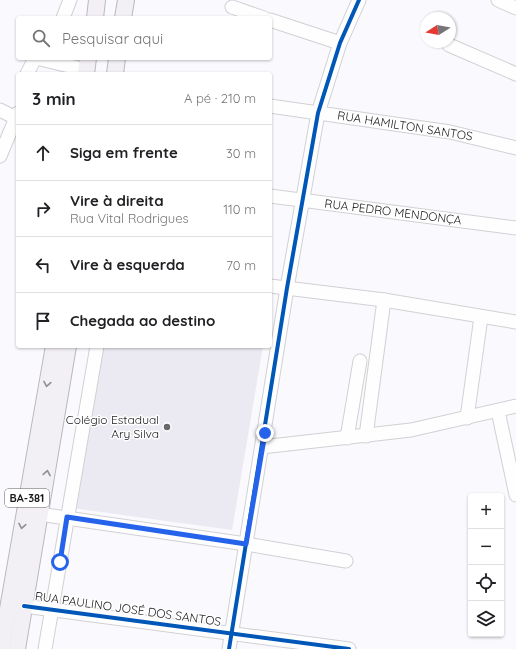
<!DOCTYPE html>
<html lang="pt">
<meta charset="utf-8">
<style>
:root{--surface:#fff;--page:#f2f2f2;--text:#202124;--muted:#757577;--line:#e0e0e0}
body{margin:0;font-family:Quicksand,sans-serif;background:var(--page);color:var(--text)}
.controls{position:absolute;right:12px;bottom:12px;display:grid;overflow:hidden;border-radius:4px;box-shadow:0 1px 3px #0004}
.controls button{width:36px;height:36px;display:grid;place-items:center;padding:0;border:0;border-bottom:1px solid var(--line);background:var(--surface);color:var(--text);font:20px sans-serif}
.compass{position:absolute;left:420px;top:12px;width:36px;height:36px;border-radius:50%;background:var(--surface);box-shadow:0 1px 3px #0004;rotate:259deg}
.stop{position:absolute;width:12px;height:12px;margin:-9px;border:3px solid #2563eb;border-radius:50%;background:#fff}
.stop.end{background:#2563eb;border-color:#fff;box-shadow:0 1px 4px #0008}
.list{margin:0;padding:0;list-style:none}
h2{display:flex;justify-content:space-between;align-items:center;height:52px;margin:0;padding:0 16px;font-size:17px}
h2 small{font-size:13px;font-weight:400;color:var(--muted)}
.list li{display:grid;grid-template-columns:26px 1fr auto;gap:12px;align-items:center;box-sizing:border-box;height:56px;padding:0 16px;border-top:1px solid var(--line)}
.list b{display:block;font-size:15px;white-space:nowrap}
.list p{margin:0;font-size:13px;white-space:nowrap;color:var(--muted)}
.list em{font-size:13px;font-style:normal;color:var(--muted)}
.icon{flex:none;width:22px;height:22px;fill:none;stroke:currentColor;stroke-width:2;stroke-linecap:round;stroke-linejoin:round}
.map{position:relative;flex:none;width:516px;height:649px;overflow:hidden}
.search{position:absolute;background:var(--surface);box-shadow:0 1px 3px #0004;left:16px;top:16px;width:256px;height:44px;display:flex;align-items:center;gap:10px;box-sizing:border-box;padding:0 14px;border-radius:4px;color:var(--muted);font-size:15px}
.panel{position:absolute;background:var(--surface);box-shadow:0 1px 3px #0004;left:16px;top:72px;width:256px;height:276px;border-radius:4px}
.map>svg:first-child{display:block}
</style>
<div class="map">
<svg width="516" height="649" viewBox="0 0 516 649">
<rect width="100%" height="100%" fill="#faf9fd"/>
<!-- built -->
<path fill="#ebe9f2" d="M99 346H263L232 530 72 508Z"/>
<g fill="none" stroke-linecap="round" stroke-linejoin="round">
<!-- minor casing -->
<g stroke="#d1d1d4" stroke-width="15">
<g id="minor">
<path d="M498 0 516 8"/>
<path d="M232 7 264 18"/>
<path d="M63 18 70 0"/>
<path d="M270 20 340 43"/>
<path d="M449 45 516 74"/>
<path d="M36 58 86 70"/>
<path d="M27 74 35 58"/>
<path d="M270 106 450 132 516 148"/>
<path d="M0 110 18 119"/>
<path d="M0 156 18 113"/>
<path d="M270 196 516 228"/>
<path d="M270 286 384 300 516 322"/>
<path d="M498 411 516 495"/>
<path d="M467 418 481 317"/>
<path d="M366 436 384 300"/>
<path d="M347 438 360 361"/>
<path d="M262 447 411 430 516 406"/>
<path d="M39 514 246 544 346 561"/>
<path d="M24 606 349 649"/>
<path d="M45 649 97 346"/>
<path d="M229 649 287 288 318 113 340 43 359 0"/>
</g>
</g>
<!-- major casing -->
<g stroke="#bab7c1" stroke-width="18">
<g id="major">
<path d="M95 18 97 0"/>
<path d="M123 18 126 0"/>
<path d="M86 74 88 58"/>
<path d="M115 74 117 58"/>
<path d="M1 649 54 346"/>
<path d="M17 649 68 346"/>
</g>
</g>
<!-- minor -->
<use href="#minor" stroke="#fefeff" stroke-width="13"/>
<!-- major -->
<use href="#major" stroke="#f2f0f5" stroke-width="16"/>
<!-- cycleway casing -->
<g stroke="#fff" stroke-width="6">
<g id="cycleway">
<path d="M24 606 349 649"/>
<path d="M229 649 287 288 318 113 340 43 359 0"/>
</g>
</g>
<!-- cycleway -->
<use href="#cycleway" stroke="#0057b8" stroke-width="4"/>
</g>
<!-- one-way arrows -->
<defs><path id="oneway-chevron" d="M-2-3.5L2.5 0L-2 3.5" fill="none" stroke-width="1.6" stroke-linecap="round" stroke-linejoin="round"/></defs>
<g stroke="#908f93">
<use href="#oneway-chevron" transform="translate(47 384) rotate(100)"/>
<use href="#oneway-chevron" transform="translate(47 473) rotate(-80)"/>
<use href="#oneway-chevron" transform="translate(22 526) rotate(100)"/>
</g>
<g fill="none" stroke-linecap="round" stroke-linejoin="round">
<!-- route -->
<path stroke="#2563eb" stroke-width="5" d="M60 562 67 517 246 544 265 433"/>
</g>
<!-- markers -->
<circle fill="#68676a" stroke="#fff" stroke-width="1.5" cx="167" cy="427" r="4"/>
<g text-anchor="middle" stroke-width="3" stroke-linejoin="round" paint-order="stroke">
<!-- shield labels -->
<rect fill="#fff" stroke="#5e5e5f" stroke-width="1" x="5" y="489" width="44" height="18" rx="3"/>
<g font-size="11" font-weight="bold" fill="#19191b">
<text x="27" y="502">BA-381</text>
</g>
<!-- street labels -->
<g font-size="12" fill="#19191b" stroke="#fff">
<text transform="translate(405 126) rotate(9)" y="4">RUA HAMILTON SANTOS</text>
<text transform="translate(393 212) rotate(7)" y="4">RUA PEDRO MENDONÇA</text>
<text transform="translate(128 609) rotate(8)" y="4">RUA PAULINO JOSÉ DOS SANTOS</text>
</g>
<!-- poi labels -->
<g font-size="12" fill="#19191b" stroke="#fff" text-anchor="end">
<text x="159" y="424">Colégio Estadual<tspan x="159" dy="14">Ary Silva</tspan></text>
</g>
</g>
</svg>
<div class="controls">
<button>+</button>
<button>−</button>
<button><svg class="icon" aria-label="locate" viewBox="0 0 24 24"><circle cx="12" cy="12" r="6"/><path d="M12 2v4M12 18v4M2 12h4M18 12h4"/></svg></button>
<button><svg class="icon" aria-label="layers" viewBox="0 0 24 24"><path d="M12 4l9 5-9 5-9-5zM3 14l9 5 9-5"/></svg></button>
</div>
<svg class="compass" viewBox="-18 -18 36 36"><path d="M0-13l5 13h-10z" fill="#e53935"/><path d="M0 13l5-13h-10z" fill="#757577"/></svg>
<div class="stop" style="left:60px;top:562px"></div>
<div class="stop end" style="left:265px;top:433px"></div>
<div class="search"><svg class="icon" aria-label="search" viewBox="0 0 24 24"><circle cx="10" cy="10" r="6"/><path d="M15 15l6 6"/></svg>Pesquisar aqui</div>
<section class="panel">
<h2>3 min<small>A pé · 210 m</small></h2>
<ul class="list">
<li><svg class="icon" aria-label="ahead" viewBox="0 0 24 24"><path d="M12 20V5M6 11l6-6 6 6"/></svg><div><b>Siga em frente</b></div><em>30 m</em></li>
<li><svg class="icon" aria-label="right" viewBox="0 0 24 24"><path d="M7 20v-9h11M14 6l5 5-5 5"/></svg><div><b>Vire à direita</b><p>Rua Vital Rodrigues</p></div><em>110 m</em></li>
<li><svg class="icon" aria-label="left" viewBox="0 0 24 24"><path d="M17 20v-9H6M10 6l-5 5 5 5"/></svg><div><b>Vire à esquerda</b></div><em>70 m</em></li>
<li><svg class="icon" aria-label="arrive" viewBox="0 0 24 24"><path d="M6 21V4h12l-3 4 3 4H6"/></svg><div><b>Chegada ao destino</b></div></li>
</ul>
</section>
</div>
